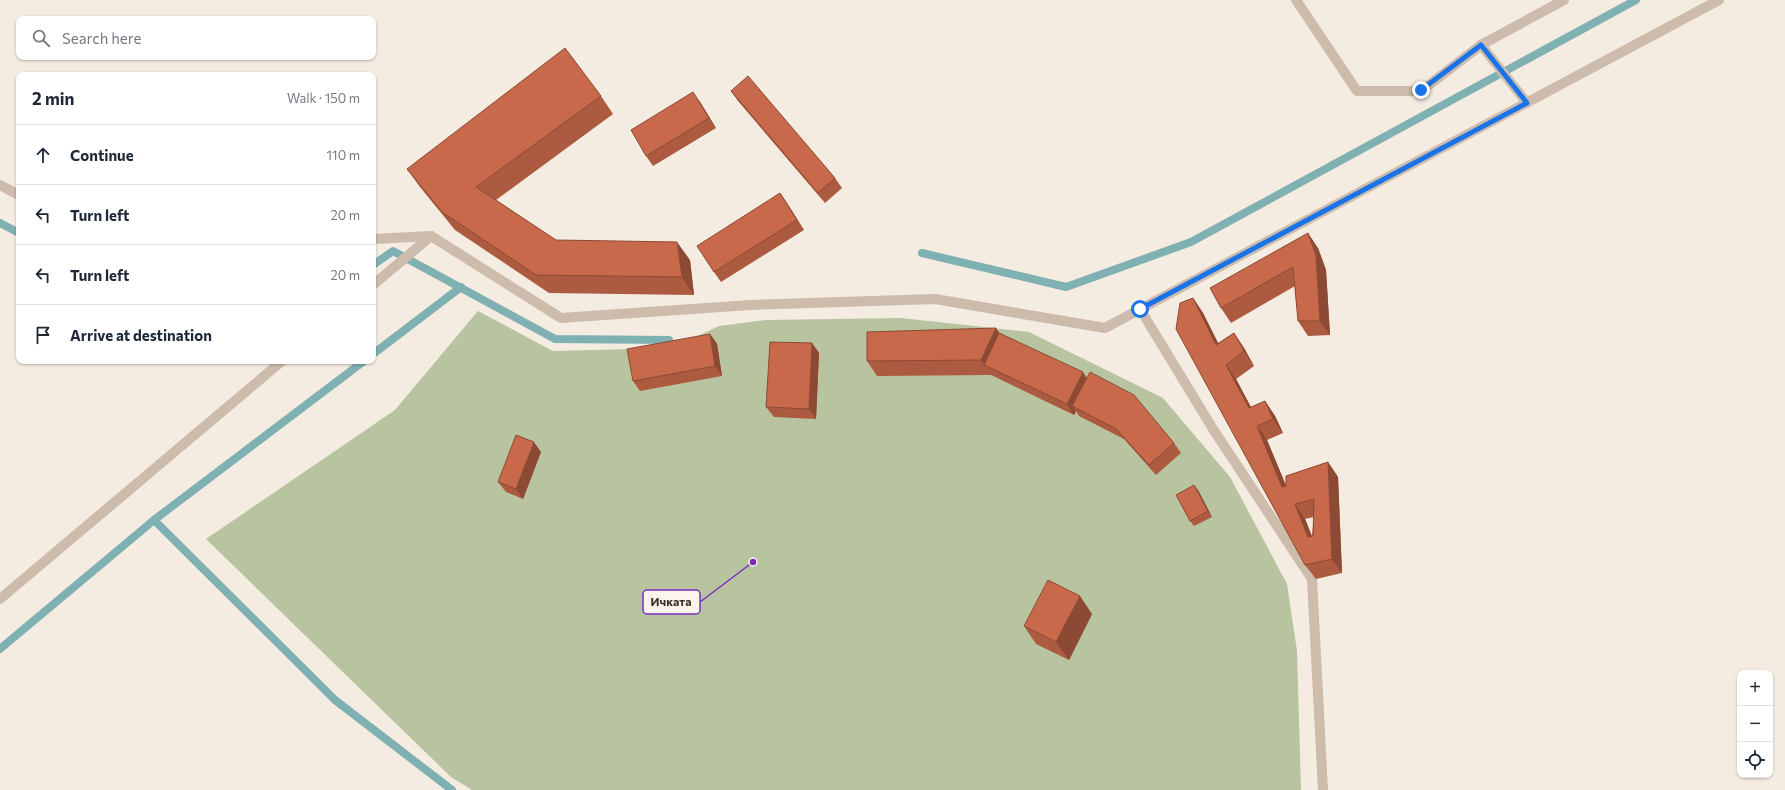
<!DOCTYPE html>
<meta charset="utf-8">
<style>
:root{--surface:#fff;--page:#f2f2f3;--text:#1f2937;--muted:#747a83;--line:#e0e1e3}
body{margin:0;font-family:Commissioner,sans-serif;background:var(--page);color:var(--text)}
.controls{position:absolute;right:12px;bottom:12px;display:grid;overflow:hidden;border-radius:8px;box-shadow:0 1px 3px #0004}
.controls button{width:36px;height:36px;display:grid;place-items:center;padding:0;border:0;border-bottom:1px solid var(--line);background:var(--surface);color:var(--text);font:20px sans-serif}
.stop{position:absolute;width:12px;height:12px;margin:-9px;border:3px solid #1a73e8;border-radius:50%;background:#fff}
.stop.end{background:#1a73e8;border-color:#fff;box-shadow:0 1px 4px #0008}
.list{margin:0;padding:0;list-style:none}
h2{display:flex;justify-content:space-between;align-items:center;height:52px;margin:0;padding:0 16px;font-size:17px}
h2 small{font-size:13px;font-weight:400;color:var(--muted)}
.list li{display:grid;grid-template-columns:26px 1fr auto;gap:12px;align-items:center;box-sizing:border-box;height:60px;padding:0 16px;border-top:1px solid var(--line)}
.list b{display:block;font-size:15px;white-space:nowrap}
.list em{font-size:13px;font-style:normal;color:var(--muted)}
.icon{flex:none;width:22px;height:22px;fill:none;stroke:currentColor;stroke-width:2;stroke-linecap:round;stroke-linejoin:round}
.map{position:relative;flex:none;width:1785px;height:790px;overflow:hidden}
.search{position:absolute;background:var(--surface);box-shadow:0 1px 3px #0004;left:16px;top:16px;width:360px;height:44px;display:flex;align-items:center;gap:10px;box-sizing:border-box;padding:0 14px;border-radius:8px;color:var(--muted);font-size:15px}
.panel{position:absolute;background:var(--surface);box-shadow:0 1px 3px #0004;left:16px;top:72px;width:360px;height:292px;border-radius:8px}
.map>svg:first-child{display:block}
</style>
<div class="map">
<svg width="1785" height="790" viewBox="0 0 1785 790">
<rect width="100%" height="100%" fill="#f4ebe1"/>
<!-- green -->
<path fill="#b8c4a0" d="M478 311 553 351 672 348 719 326 766 320 901 318 1029 332 1163 398 1230 477 1287 584 1297 651 1301 790H472L451 777 206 539 395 410Z"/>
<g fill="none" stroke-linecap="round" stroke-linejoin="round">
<!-- stream -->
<g stroke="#7fb0b2" stroke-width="8">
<path d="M0 223 19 233"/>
<path d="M922 253 1066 287 1191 242 1636 0"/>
<path d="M373 265 393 251 555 339 669 340"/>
<path d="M373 354 461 287"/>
<path d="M154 520 335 700 452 790"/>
<path d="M0 649 154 520 364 361"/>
</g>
<!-- minor -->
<g stroke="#cdbbac" stroke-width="10">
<path d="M1296 0 1357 91H1421L1481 45 1564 0"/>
<path d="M1481 45 1527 103"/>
<path d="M0 185 19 195"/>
<path d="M373 239 431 236 561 318 750 305 935 299 1105 328 1719 0"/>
<path d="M373 285 431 236"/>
<path d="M1140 309 1213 429 1312 579 1323 790"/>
<path d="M0 599 282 361"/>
</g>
</g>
<!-- wall -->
<g fill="#ac5a40" fill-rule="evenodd">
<path d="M731 91 835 178 842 188 825 203 738 101Z"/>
<path d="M601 96 613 114 496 200 556 240 690 260 694 295 549 293 455 230 420 187 407 169Z"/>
<path d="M700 102 716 128 653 166 646 156Z"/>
<path d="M780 193 804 230 721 282 714 272Z"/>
<path d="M1318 248 1326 270 1330 335 1308 336 1298 321 1295 286 1231 323 1221 308Z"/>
<path d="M1193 298 1203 313 1218 343 1234 333 1244 348 1254 366 1236 379 1251 407 1265 401 1275 416 1283 433 1267 440 1286 486 1328 462 1338 477 1342 573 1316 579 1305 565ZM1314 517 1312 536 1305 519Z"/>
<path d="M996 328 999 333 1087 378 1174 443 1181 453 1156 475 1124 439 1079 416 1076 411 1074 415 991 375 877 376 867 361Z"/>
<path d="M710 334 717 344 722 376 640 391 633 381Z"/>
<path d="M812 343 819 353 816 419 774 417 766 407Z"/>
<path d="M541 452 523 499 506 492 498 482Z"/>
<path d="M1198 490 1212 517 1194 526 1190 521Z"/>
<path d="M1092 614 1069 660 1036 644 1024 626Z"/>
</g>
<!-- shaded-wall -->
<g fill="#8c4a34">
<path d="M693 92 700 102 716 128 709 118Z"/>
<path d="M780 193 787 203 804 230 797 220Z"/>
<path d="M1308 233 1318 248 1326 270 1330 335 1320 321Z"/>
<path d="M677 242 690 260 694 295 682 277Z"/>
<path d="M1193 298 1203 313 1226 359 1216 345Z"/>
<path d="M996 328 1006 343 984 365 981 360Z"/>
<path d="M1234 333 1244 348 1254 366 1244 351Z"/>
<path d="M710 334 717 344 722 376 715 366Z"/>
<path d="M812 343 819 353 816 419 809 409Z"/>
<path d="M1226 365 1236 379 1259 423 1249 408Z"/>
<path d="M1083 372 1090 383 1072 406 1076 411 1074 415 1067 404Z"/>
<path d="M1265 401 1275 416 1283 433 1273 419Z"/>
<path d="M1257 426 1267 440 1293 502 1282 487Z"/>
<path d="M534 442 541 452 523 499 516 489Z"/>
<path d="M1328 462 1338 477 1342 573 1332 559Z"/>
<path d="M1194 485 1198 490 1212 517 1208 511Z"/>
<path d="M1295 504 1305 519 1318 552 1308 537Z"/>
<path d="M1080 596 1092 614 1069 660 1056 642Z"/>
</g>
<!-- building -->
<g fill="#c8694b" stroke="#8c4a34" fill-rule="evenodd">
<path d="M565 48 601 96 476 187 556 240 677 242 682 277 536 275 442 212 407 169Z"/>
<path d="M748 76 835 178 818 193 731 91Z"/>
<path d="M693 92 709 118 646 156 631 130Z"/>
<path d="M780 193 797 220 714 272 697 246Z"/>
<path d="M1308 233 1316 255 1320 321H1298L1293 267 1221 308 1210 288Z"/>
<path d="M1193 298 1216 345 1234 333 1244 351 1226 365 1249 408 1265 401 1273 419 1257 426 1282 487 1286 486V476L1328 462 1332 559 1305 565 1176 329 1180 303ZM1314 499 1313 536 1308 537 1295 504Z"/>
<path d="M996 328 981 360 867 361V332Z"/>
<path d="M999 333 1083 372 1067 404 984 365Z"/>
<path d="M710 334 715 366 633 381 627 349Z"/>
<path d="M770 342 812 343 809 409 766 407Z"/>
<path d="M1090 372 1134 395 1174 443 1149 465 1116 429 1072 406Z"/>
<path d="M516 435 534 442 516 489 498 482Z"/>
<path d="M1194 485 1208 511 1190 521 1176 495Z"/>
<path d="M1048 580 1080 596 1056 642 1024 626Z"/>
</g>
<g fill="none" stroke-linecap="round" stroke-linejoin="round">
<!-- route -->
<path stroke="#1a73e8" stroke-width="5" d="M1140 309 1527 103 1481 45 1421 90"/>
</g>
<!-- callouts -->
<path fill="none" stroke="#7b2cbf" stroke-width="1.5" d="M753 562L700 602"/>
<circle fill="#7b2cbf" stroke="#fbf5ee" stroke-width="1.5" cx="753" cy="562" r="4"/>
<rect fill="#fbf5ee" stroke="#7b2cbf" stroke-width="1.5" x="643" y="590" width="57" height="24" rx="4"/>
<g font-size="12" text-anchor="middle" font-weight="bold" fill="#3b302b">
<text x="671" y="606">Ичката</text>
</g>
</svg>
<div class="controls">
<button>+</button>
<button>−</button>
<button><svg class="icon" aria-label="locate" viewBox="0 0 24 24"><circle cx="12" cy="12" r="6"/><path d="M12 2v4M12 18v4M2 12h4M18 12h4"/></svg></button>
</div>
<div class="stop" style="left:1140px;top:309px"></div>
<div class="stop end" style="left:1421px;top:90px"></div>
<div class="search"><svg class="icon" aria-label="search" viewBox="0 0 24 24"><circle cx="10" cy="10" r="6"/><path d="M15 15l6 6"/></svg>Search here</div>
<section class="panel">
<h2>2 min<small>Walk · 150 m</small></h2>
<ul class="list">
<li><svg class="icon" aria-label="ahead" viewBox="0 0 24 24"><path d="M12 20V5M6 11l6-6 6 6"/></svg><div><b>Continue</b></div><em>110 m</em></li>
<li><svg class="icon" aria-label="left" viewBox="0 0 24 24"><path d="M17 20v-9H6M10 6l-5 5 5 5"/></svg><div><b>Turn left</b></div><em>20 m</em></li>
<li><svg class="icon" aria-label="left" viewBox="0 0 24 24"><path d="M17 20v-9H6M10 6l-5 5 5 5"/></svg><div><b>Turn left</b></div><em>20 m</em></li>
<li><svg class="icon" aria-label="arrive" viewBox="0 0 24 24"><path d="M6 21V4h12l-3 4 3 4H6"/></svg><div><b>Arrive at destination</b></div></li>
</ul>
</section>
</div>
